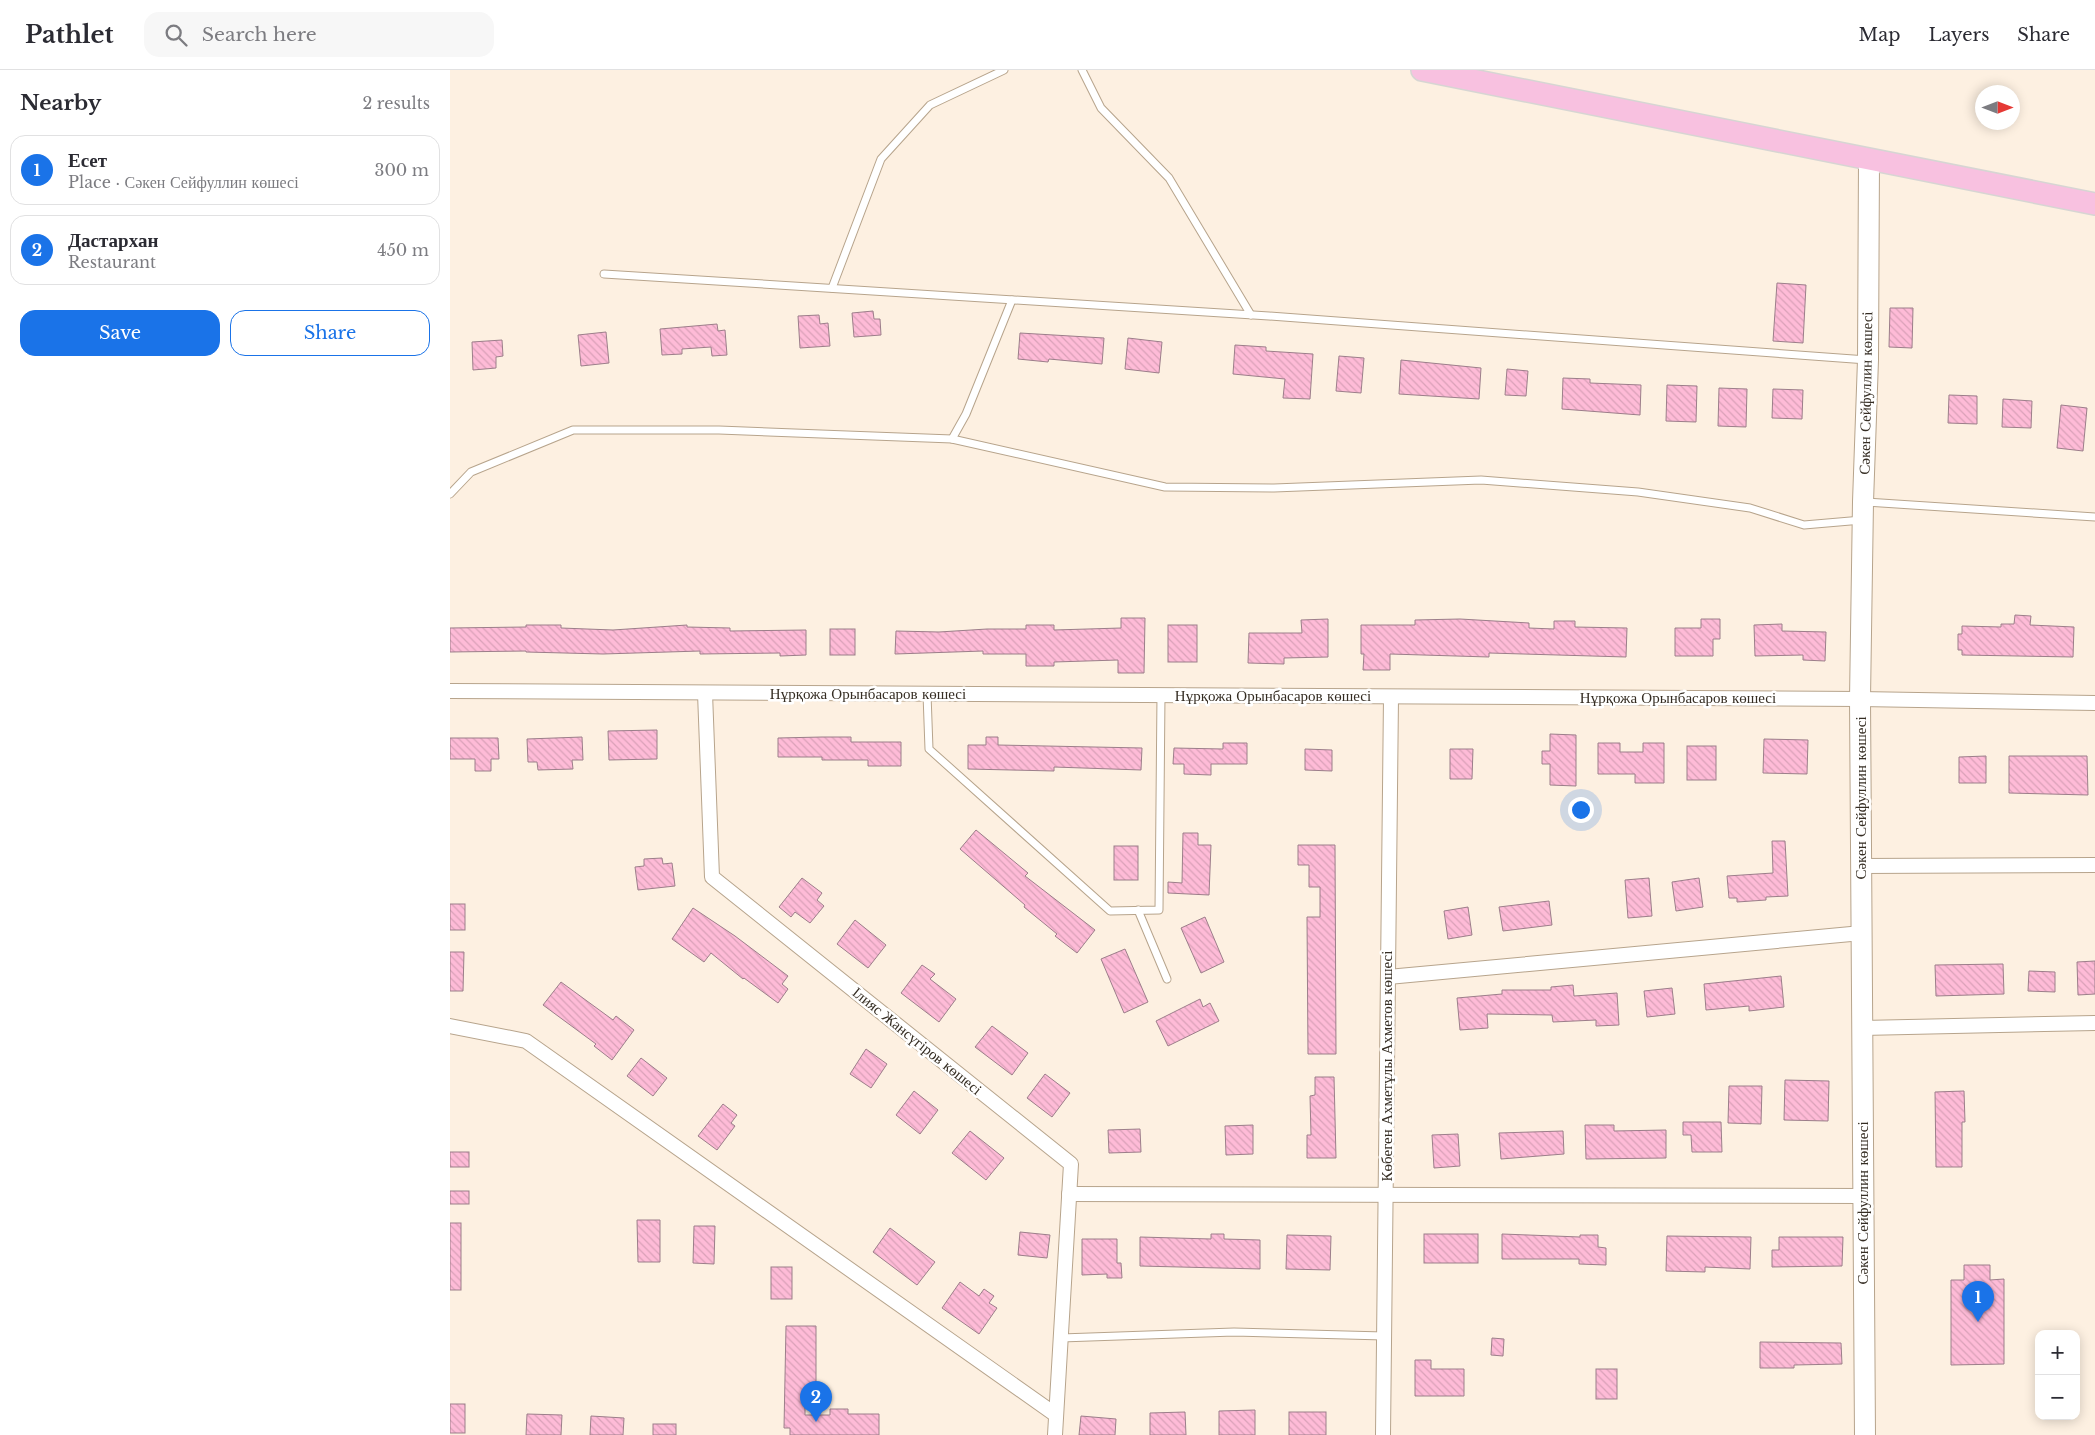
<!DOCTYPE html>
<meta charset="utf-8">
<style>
:root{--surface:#fff;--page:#f7f7f7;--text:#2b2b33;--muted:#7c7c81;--line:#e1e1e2;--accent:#1a73e8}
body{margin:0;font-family:"Libre Baskerville",serif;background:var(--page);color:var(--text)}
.controls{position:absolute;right:15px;bottom:15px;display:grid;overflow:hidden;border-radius:10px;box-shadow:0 2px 12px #0003}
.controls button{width:45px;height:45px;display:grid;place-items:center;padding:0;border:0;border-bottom:1px solid var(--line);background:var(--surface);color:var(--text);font:25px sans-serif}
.compass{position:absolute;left:1525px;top:15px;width:45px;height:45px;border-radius:50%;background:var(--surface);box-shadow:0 2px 12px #0003;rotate:90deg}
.you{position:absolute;left:1130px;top:739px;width:18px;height:18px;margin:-12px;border:4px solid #fff;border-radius:50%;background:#1a73e8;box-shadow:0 0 0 8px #1a73e833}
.badge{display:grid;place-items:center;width:32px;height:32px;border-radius:50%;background:var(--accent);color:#fff;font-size:16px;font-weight:700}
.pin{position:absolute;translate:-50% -41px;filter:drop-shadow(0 1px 2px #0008)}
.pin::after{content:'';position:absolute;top:26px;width:18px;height:15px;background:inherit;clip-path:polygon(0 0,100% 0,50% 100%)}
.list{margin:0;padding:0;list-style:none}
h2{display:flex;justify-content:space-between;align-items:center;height:65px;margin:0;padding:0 20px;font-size:21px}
h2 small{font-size:16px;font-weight:400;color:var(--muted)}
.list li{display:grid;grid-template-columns:32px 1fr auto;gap:15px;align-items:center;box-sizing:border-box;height:70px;margin:0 10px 10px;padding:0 10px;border:1px solid var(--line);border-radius:15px}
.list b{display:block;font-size:19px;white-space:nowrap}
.list p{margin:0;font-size:16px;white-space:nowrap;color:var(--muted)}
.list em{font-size:16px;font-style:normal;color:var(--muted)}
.actions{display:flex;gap:10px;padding:15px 20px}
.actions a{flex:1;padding:11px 0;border:1px solid var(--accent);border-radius:15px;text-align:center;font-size:18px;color:var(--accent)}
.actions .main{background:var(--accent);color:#fff}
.icon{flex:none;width:28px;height:28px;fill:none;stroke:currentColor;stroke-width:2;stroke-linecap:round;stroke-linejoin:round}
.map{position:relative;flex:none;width:1645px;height:1365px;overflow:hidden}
header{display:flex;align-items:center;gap:30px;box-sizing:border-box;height:70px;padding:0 25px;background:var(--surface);border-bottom:1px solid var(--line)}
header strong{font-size:24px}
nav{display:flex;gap:28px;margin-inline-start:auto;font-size:18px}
.search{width:350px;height:45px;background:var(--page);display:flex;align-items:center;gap:12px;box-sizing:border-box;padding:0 18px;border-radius:15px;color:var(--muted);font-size:19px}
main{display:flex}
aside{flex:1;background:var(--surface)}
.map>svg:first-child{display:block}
</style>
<header>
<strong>Pathlet</strong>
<div class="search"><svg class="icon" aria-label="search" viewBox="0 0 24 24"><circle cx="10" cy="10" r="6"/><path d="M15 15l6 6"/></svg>Search here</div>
<nav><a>Map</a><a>Layers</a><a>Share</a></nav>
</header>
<main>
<aside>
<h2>Nearby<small>2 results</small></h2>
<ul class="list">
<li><span class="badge">1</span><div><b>Есет</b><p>Place · Сәкен Сейфуллин көшесі</p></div><em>300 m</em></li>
<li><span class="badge">2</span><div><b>Дастархан</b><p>Restaurant</p></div><em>450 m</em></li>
</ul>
<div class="actions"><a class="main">Save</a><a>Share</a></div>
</aside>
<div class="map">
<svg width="1645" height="1365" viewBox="0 0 1645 1365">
<defs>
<pattern id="building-back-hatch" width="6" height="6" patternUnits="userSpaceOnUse" patternTransform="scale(1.25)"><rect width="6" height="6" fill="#febbd7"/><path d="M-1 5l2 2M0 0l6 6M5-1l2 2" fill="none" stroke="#daa1b8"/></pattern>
</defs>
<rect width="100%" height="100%" fill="#fdf0e1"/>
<!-- building -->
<g fill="url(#building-back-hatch)" stroke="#9c7e8a">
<path d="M1327 213 1356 215 1353 273 1323 271Z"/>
<path d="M1440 238H1463L1462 278 1439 277Z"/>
<path d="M423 241 424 249H430L431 265 404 267 402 243Z"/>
<path d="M369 245 370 254 378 253 380 276 350 278 348 246Z"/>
<path d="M267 254 268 261 275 260 277 285 262 286 261 277 232 279V284L212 285 210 259Z"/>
<path d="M156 262 159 293 131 296 128 265Z"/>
<path d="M570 263 654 268 652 294 599 289 598 292 568 289Z"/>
<path d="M678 268 712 272 709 303 675 299Z"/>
<path d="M52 270 53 286 46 287V298L23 300 22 272Z"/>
<path d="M785 275 816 277V281L863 284 860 329 833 328 835 309 783 304Z"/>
<path d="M889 286 914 288 911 323 886 321Z"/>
<path d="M951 290 1031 298 1029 329 949 324Z"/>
<path d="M1057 299 1078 301 1076 326 1055 325Z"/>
<path d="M1113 308 1140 309V313L1191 315 1190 345 1112 339Z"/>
<path d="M1217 315 1247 316 1246 352 1216 351Z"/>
<path d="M1269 318 1297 319 1296 357 1268 356Z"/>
<path d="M1323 319 1353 320 1352 349 1322 348Z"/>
<path d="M1499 325 1527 326V354L1498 353Z"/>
<path d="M1553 329 1582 331 1581 358 1552 357Z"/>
<path d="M1611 335 1637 338 1633 381 1607 378Z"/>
<path d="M1565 545 1581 546 1580 555 1624 557 1623 587 1512 585V580H1508V564H1512V556L1551 557V554H1564Z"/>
<path d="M671 548H695L694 603H668V590L604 592V596H576V584H533V581L445 584 446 561 489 562 537 559H576V555H604V560L671 558Z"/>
<path d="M878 549V587L834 588V594L798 593 799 563H852L851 550Z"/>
<path d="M1010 549 1079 553V558L1104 559V551H1125V557L1177 558 1176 587 1039 583V587L940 584V600H913L914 584H911V555H965V550Z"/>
<path d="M1251 549H1270V569H1263V586H1225V558H1251Z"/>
<path d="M1332 554V561L1376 562 1375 591 1353 590V585L1305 586 1304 555Z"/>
<path d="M76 555H111V558L163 560 237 555V557L280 558V561L356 560V585L330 586V583L250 584V581L153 584 76 582V581L0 582V558L76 557Z"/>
<rect x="718" y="555" width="29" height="37"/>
<rect x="380" y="559" width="25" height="26"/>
<path d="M207 660V689L159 690 158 661Z"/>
<path d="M1100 664 1126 665V716L1100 715V694H1092V681H1100Z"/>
<path d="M132 667 133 690H122L123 699 88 700 87 692H78L77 669Z"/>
<path d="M372 667H401V672H451V696H418V690H372V687H328V668Z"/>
<path d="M536 667H548V675L692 678 691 700 604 697V701L518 699V675H536Z"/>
<path d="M0 668H48L49 689H41V701H25V689H0Z"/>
<path d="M1314 669 1358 670 1357 704 1313 703Z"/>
<path d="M773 673H797V694H761V705L734 704V694H723L724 678 773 679Z"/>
<path d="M1148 673H1170V682H1193V673H1214V713H1185V704H1148Z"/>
<rect x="1237" y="676" width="29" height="34"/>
<path d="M855 679 882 680V701L855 700Z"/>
<path d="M1000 679H1023L1022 709H1000Z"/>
<path d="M1536 686V713H1509V687Z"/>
<path d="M1559 686H1637L1638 725 1559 723Z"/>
<path d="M526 760 578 803 575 806 645 860 627 883 605 866 607 864 574 837 575 835 510 779Z"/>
<path d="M733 763H748V775H761L759 825 718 823V812L732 813Z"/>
<path d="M1322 771H1335L1338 826 1316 827V830L1287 832V828H1279L1277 806 1323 803Z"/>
<path d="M848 775H885L886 984H858L857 847H870V817H859V795H848Z"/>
<rect x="664" y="776" width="24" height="34"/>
<path d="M212 788 213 794 222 793 225 816 188 820 185 797 194 796V789Z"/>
<path d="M352 808 372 823 367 830 374 836 360 853 345 842 341 847 329 837Z"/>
<path d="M1199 808 1202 846 1178 848 1175 810Z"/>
<path d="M1249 808 1253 837 1226 841 1222 812Z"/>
<path d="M1099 831 1102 855 1053 861 1049 837Z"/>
<rect x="0" y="834" width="15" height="26"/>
<path d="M1018 837 1022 865 998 869 994 841Z"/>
<path d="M243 838 285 866 338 906 332 914 338 919 328 933 294 908 293 909 261 883 254 892 222 869Z"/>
<path d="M755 847 774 892 751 903 731 858Z"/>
<path d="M405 850 436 875 418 898 387 874Z"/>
<path d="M675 879 698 932 674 943 651 889Z"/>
<path d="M0 882H14L13 921H0Z"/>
<path d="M1645 891V924L1628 925 1627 892Z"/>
<path d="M1553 894 1554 924 1486 926 1485 895Z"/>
<path d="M472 895 485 904 480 909 506 929 489 952 451 923Z"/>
<path d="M1579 901 1605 902V922L1578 921Z"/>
<path d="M1331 906 1334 937 1299 941V936L1256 940 1254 914Z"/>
<path d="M111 912 163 950 166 946 184 960 162 990 144 976 146 974 93 935Z"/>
<path d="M1123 915 1124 926 1167 923 1169 955 1146 956V950L1103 952 1102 945 1037 944 1038 958 1010 960 1007 928 1052 924V920H1101V917Z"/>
<path d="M1222 918 1225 944 1197 947 1194 921Z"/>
<path d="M750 929 753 937 760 933 769 951 718 976 706 951Z"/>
<path d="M542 956 578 983 562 1005 525 977Z"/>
<path d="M416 979 437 994 421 1018 400 1004Z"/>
<path d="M191 988 217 1008 203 1026 177 1006Z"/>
<path d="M595 1004 620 1023 602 1047 577 1028Z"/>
<path d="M865 1007H884L886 1088H857V1065H861L860 1026 865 1025Z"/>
<path d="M1335 1010 1379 1011 1378 1051 1334 1050Z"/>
<path d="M1279 1016H1312L1311 1054 1278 1053Z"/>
<path d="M464 1021 488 1040 470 1064 446 1045Z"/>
<path d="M1514 1021 1515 1052H1512V1097H1486L1485 1022Z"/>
<path d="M273 1034 287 1045 281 1053 285 1056 267 1080 248 1066Z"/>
<path d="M1233 1052H1271L1272 1082H1242L1241 1065H1233Z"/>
<path d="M803 1055V1084L776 1085 775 1056Z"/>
<path d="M1135 1055H1164V1061L1216 1060V1088L1136 1089Z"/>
<path d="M690 1059 691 1082 659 1083 658 1060Z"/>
<path d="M520 1061 554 1088 536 1110 502 1083Z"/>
<path d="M1113 1061 1114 1084 1051 1089 1049 1063Z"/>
<path d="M1008 1064 1010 1096 984 1098 982 1065Z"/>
<rect x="0" y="1082" width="19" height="15"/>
<rect x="0" y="1121" width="19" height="13"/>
<path d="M187 1150H210V1192H188Z"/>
<rect x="0" y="1153" width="11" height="67"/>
<path d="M244 1156H265L264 1194 243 1193Z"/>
<path d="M440 1158 485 1192 467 1215 423 1182Z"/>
<path d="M570 1162 600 1165 597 1188 568 1185Z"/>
<path d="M761 1164H774V1169L810 1170V1199L690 1196V1167L761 1169Z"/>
<rect x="974" y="1164" width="54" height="29"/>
<path d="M1052 1164 1130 1167V1165H1148V1177L1156 1178V1195L1129 1194V1189H1052Z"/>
<path d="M837 1165 881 1166 880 1200 836 1199Z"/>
<path d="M1217 1166 1301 1167 1300 1199 1255 1197V1202L1216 1201Z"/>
<path d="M1329 1167H1393L1392 1196 1322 1197V1180H1329Z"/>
<path d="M632 1169H667V1193H671L672 1208H657V1204L632 1205Z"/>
<path d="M1514 1195H1540V1210L1554 1209V1294L1501 1295V1210H1514Z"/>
<rect x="321" y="1197" width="21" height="32"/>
<path d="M510 1212 529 1226 534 1219 544 1226 539 1233 547 1238 529 1264 492 1238Z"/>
<path d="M336 1256H366V1318H355V1345H380V1339H398V1344H429V1365H340V1358H334Z"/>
<path d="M1042 1268 1054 1269 1053 1286 1041 1285Z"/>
<path d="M1310 1272 1391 1273 1392 1294 1344 1295V1298H1310Z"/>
<path d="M965 1290H981V1299H1014V1326H965Z"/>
<rect x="1146" y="1299" width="21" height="30"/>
<rect x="0" y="1334" width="15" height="29"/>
<path d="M805 1340V1365H769V1341Z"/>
<path d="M735 1342 736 1365H700V1343Z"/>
<rect x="839" y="1342" width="37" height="23"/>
<path d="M77 1344 112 1345 111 1365H76Z"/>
<path d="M141 1346 174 1348 173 1365H140Z"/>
<path d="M631 1346 666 1349 665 1365H629Z"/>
<rect x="203" y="1354" width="23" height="11"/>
</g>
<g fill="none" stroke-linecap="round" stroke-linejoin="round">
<!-- lane casing -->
<g stroke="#b7a48c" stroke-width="9">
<g id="lane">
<path d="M632 0 651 38 719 108 801 245"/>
<path d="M154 204 819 246 1417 290"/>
<path d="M382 218 431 89 480 35 554 0"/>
<path d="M502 369 516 344 562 230"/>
<path d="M0 424 21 402 123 360H269L502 369 715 417 824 418 1031 410 1188 422 1300 438 1354 455 1412 450"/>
<path d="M1416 432 1645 447"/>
<path d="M477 624 479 679 660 841 709 840 711 625"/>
<path d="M688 840 717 909"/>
<path d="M611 1268 784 1262 934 1266"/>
</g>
</g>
<!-- street casing -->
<g stroke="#b7a48c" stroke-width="16">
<g id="street">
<path d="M0 621 1410 629 1645 633"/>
<path d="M255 623 262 807 621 1094 605 1365"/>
<path d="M1411 796 1645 795"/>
<path d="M938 907 1412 863"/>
<path d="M0 956 76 971 606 1345"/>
<path d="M1412 958 1645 953"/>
<path d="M619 1124 1413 1126"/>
<path d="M933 1365 941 627"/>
</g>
</g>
<!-- secondary casing -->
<g stroke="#b7a48c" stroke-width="22">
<path id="secondary" d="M1415 1365 1410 629 1413 432 1418 290 1419 91"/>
</g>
<!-- primary casing -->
<g stroke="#d7d5d3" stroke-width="24">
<path id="primary" d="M972 0 1645 134"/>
</g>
<!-- lane -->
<use href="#lane" stroke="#fff" stroke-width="7"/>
<!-- street -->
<use href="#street" stroke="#fff" stroke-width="14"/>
<!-- secondary -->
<use href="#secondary" stroke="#fff" stroke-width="20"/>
<!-- primary -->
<use href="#primary" stroke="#f8c1e0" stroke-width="21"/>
</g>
<g text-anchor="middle" stroke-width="5" stroke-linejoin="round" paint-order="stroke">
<!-- street labels -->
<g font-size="15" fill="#352d23" stroke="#fff">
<text transform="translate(1416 323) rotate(-89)" y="5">Сәкен Сейфуллин көшесі</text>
<text x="418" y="629">Нұрқожа Орынбасаров көшесі</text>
<text x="823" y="631">Нұрқожа Орынбасаров көшесі</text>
<text x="1228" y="633">Нұрқожа Орынбасаров көшесі</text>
<text transform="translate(1411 728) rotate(-90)" y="5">Сәкен Сейфуллин көшесі</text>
<text transform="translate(467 971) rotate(39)" y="5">Ілияс Жансүгіров көшесі</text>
<text transform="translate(937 996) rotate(-90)" y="5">Көбеген Ахметұлы Ахметов көшесі</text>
<text transform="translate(1413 1133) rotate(-90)" y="5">Сәкен Сейфуллин көшесі</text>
</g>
</g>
</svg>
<div class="controls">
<button>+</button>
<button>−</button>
</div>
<svg class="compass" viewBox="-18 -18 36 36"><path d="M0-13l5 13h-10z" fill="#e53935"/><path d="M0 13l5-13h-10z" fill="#7c7c81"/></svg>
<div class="you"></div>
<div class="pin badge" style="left:1528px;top:1252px">1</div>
<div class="pin badge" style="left:366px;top:1352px">2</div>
</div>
</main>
